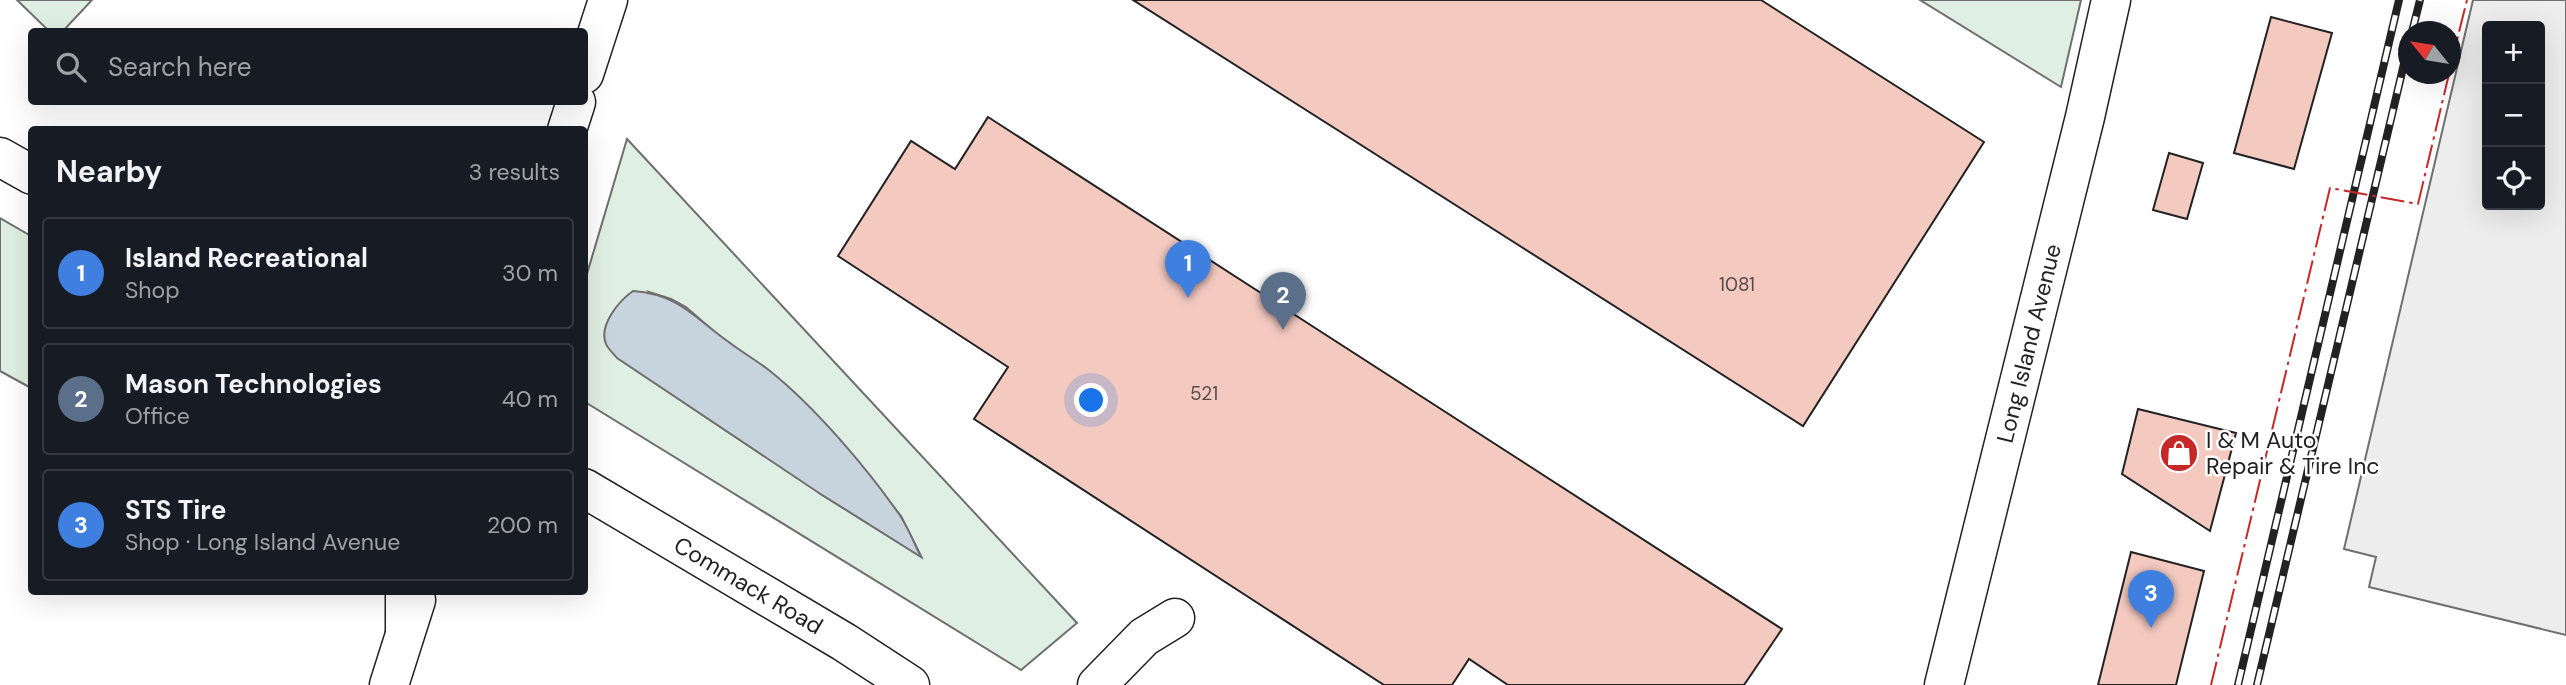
<!DOCTYPE html>
<meta charset="utf-8">
<style>
:root{--surface:#171b24;--page:#242831;--text:#f1f3f6;--muted:#9ea1a6;--line:#363941;--accent:#c62828}
body{margin:0;font-family:"DM Sans",sans-serif;background:var(--page);color:var(--text)}
.controls{position:absolute;right:21px;top:21px;display:grid;overflow:hidden;border-radius:7px;box-shadow:0 7px 28px #0002}
.controls button{width:63px;height:63px;display:grid;place-items:center;padding:0;border:0;border-bottom:2px solid var(--line);background:var(--surface);color:var(--text);font:35px sans-serif}
.compass{position:absolute;left:2398px;top:21px;width:63px;height:63px;border-radius:50%;background:var(--surface);box-shadow:0 7px 28px #0002;rotate:300deg}
.you{position:absolute;left:1092px;top:401px;width:24px;height:24px;margin:-18px;border:5px solid #fff;border-radius:50%;background:#1a73e8;box-shadow:0 0 0 10px #1a73e833}
.badge{display:grid;place-items:center;width:46px;height:46px;border-radius:50%;background:var(--accent);color:#fff;font-size:23px;font-weight:700}
.pin{position:absolute;translate:-50% -58px;filter:drop-shadow(0 2px 4px #0008)}
.pin::after{content:'';position:absolute;top:37px;width:24px;height:21px;background:inherit;clip-path:polygon(0 0,100% 0,50% 100%)}
.list{margin:0;padding:0;list-style:none}
h2{display:flex;justify-content:space-between;align-items:center;height:91px;margin:0;padding:0 28px;font-size:30px}
h2 small{font-size:23px;font-weight:400;color:var(--muted)}
.list li{display:grid;grid-template-columns:46px 1fr auto;gap:21px;align-items:center;box-sizing:border-box;height:112px;margin:0 14px 14px;padding:0 14px;border:2px solid var(--line);border-radius:7px}
.list b{display:block;font-size:26px;white-space:nowrap}
.list p{margin:0;font-size:23px;white-space:nowrap;color:var(--muted)}
.list em{font-size:23px;font-style:normal;color:var(--muted)}
.icon{flex:none;width:38px;height:38px;fill:none;stroke:currentColor;stroke-width:2;stroke-linecap:round;stroke-linejoin:round}
.map{position:relative;flex:none;width:2566px;height:685px;overflow:hidden}
.search{position:absolute;background:var(--surface);box-shadow:0 7px 28px #0002;left:28px;top:28px;width:560px;height:77px;display:flex;align-items:center;gap:18px;box-sizing:border-box;padding:0 24px;border-radius:7px;color:var(--muted);font-size:26px}
.panel{position:absolute;background:var(--surface);box-shadow:0 7px 28px #0002;left:28px;top:126px;width:560px;height:469px;border-radius:7px}
.map>svg:first-child{display:block}
</style>
<div class="map">
<svg width="2566" height="685" viewBox="0 0 2566 685">
<rect width="100%" height="100%" fill="#fff"/>
<!-- green -->
<g fill="#e0efe3" stroke="#6f6f6f" stroke-width="2" fill-rule="evenodd">
<path d="M17 0H92L63 31 50 32Z"/>
<path d="M1920 0H2081L2061 87Z"/>
<path d="M627 139 1077 623 1021 670 585 402 584 284ZM649 292 671 299 686 307 724 340 770 372 835 435 901 516 921 556 819 493Z"/>
<path d="M0 218 31 236V388L0 371Z"/>
</g>
<!-- parking -->
<path fill="#ededed" stroke="#6f6f6f" stroke-width="2" fill-rule="evenodd" d="M2473 0H2566V635L2369 587 2376 557 2344 549ZM2487 26H2540V205H2487Z"/>
<!-- water -->
<path fill="#c7d3dd" stroke="#6f6f6f" stroke-width="2" d="M633 291C677 294 693 316 726 340 740 351 756 360 770 371 815 407 866 467 899 514 908 527 914 543 921 557L819 493 617 358C614 354 608 349 606 344 598 325 620 300 633 291Z"/>
<!-- building -->
<g fill="#f3c9c0" stroke="#222" stroke-width="2">
<path d="M1133 0H1761L1984 142 1803 426Z"/>
<path d="M2271 17 2332 33 2294 169 2234 153Z"/>
<path d="M988 117 1782 629 1744 685H1508L1469 659 1452 685H1384L974 419 1008 367 838 256 911 141 955 169Z"/>
<path d="M2169 153 2203 163 2187 219 2153 210Z"/>
<path d="M2138 409 2236 433 2210 531 2122 474Z"/>
<path d="M2131 552 2204 571 2176 685H2098Z"/>
</g>
<g fill="none" stroke-linecap="round" stroke-linejoin="round">
<!-- minor casing -->
<g stroke="#222" stroke-width="41">
<g id="minor">
<path d="M584 74 608 0"/>
<path d="M567 130 576 102"/>
<path d="M389 685 416 600"/>
<path d="M1097 685 1144 637 1175 618"/>
<path id="s1" d="M1944 685 2085 117 2111 0"/>
</g>
</g>
<!-- major casing -->
<g stroke="#222" stroke-width="41">
<g id="major">
<path d="M0 157 32 175"/>
<path id="s2" d="M584 488 844 642 910 685"/>
<path d="M405 592V632"/>
</g>
</g>
<!-- minor -->
<use href="#minor" stroke="#fff" stroke-width="38"/>
<!-- major -->
<use href="#major" stroke="#fff" stroke-width="38"/>
<!-- rail casing -->
<g stroke="#222" stroke-width="8">
<g id="rail">
<path d="M2412 32 2420 0"/>
<path d="M2238 685 2399 0"/>
<path d="M2257 685 2408 47"/>
</g>
</g>
<!-- rail -->
<use href="#rail" stroke="#fff" stroke-width="5" stroke-dasharray="16" stroke-linecap="butt"/>
<!-- power -->
<g stroke="#c62828" stroke-width="2" stroke-dasharray="24 5 3.5 5" stroke-linecap="butt">
<path d="M2450 68 2467 0"/>
<path d="M2211 685 2330 188 2418 204 2449 74"/>
</g>
</g>
<!-- icons -->
<defs>
<g id="shop-disc" transform="scale(2.0125)"><circle r="9.5" fill="#c62828" stroke="#fff"/><path d="M-5-2.5h2.3a2.7 3.5 0 0 1 5.4 0H5L5.5 6h-11ZM-1.5-2.5h3a1.5 2.3 0 0 0-3 0Z" fill="#fff"/></g>
</defs>
<g fill-rule="evenodd">
<use href="#shop-disc" x="2179" y="453"/>
</g>
<g text-anchor="middle" stroke-width="5" stroke-linejoin="round" paint-order="stroke">
<!-- number labels -->
<g font-size="19" fill="#564c4a">
<text x="1737" y="291">1081</text>
<text x="1204" y="400">521</text>
</g>
<!-- street labels -->
<g font-size="23" fill="#222" stroke="#fff">
<text dy="8" stroke="none"><textPath href="#s1" startOffset="352">Long Island Avenue</textPath></text>
<text dy="8" stroke="none"><textPath href="#s2" startOffset="191">Commack Road</textPath></text>
</g>
<!-- poi labels -->
<g font-size="23" fill="#222" stroke="#fff" text-anchor="start">
<text x="2206" y="448">I &amp; M Auto<tspan x="2206" dy="26">Repair &amp; Tire Inc</tspan></text>
</g>
</g>
</svg>
<div class="controls">
<button>+</button>
<button>−</button>
<button><svg class="icon" aria-label="locate" viewBox="0 0 24 24"><circle cx="12" cy="12" r="6"/><path d="M12 2v4M12 18v4M2 12h4M18 12h4"/></svg></button>
</div>
<svg class="compass" viewBox="-18 -18 36 36"><path d="M0-13l5 13h-10z" fill="#e53935"/><path d="M0 13l5-13h-10z" fill="#9ea1a6"/></svg>
<div class="you"></div>
<div class="pin badge" style="left:1188px;top:298px;background:#3f7fe0">1</div>
<div class="pin badge" style="left:1283px;top:330px;background:#5c6f8a">2</div>
<div class="pin badge" style="left:2151px;top:628px;background:#3f7fe0">3</div>
<div class="search"><svg class="icon" aria-label="search" viewBox="0 0 24 24"><circle cx="10" cy="10" r="6"/><path d="M15 15l6 6"/></svg>Search here</div>
<section class="panel">
<h2>Nearby<small>3 results</small></h2>
<ul class="list">
<li><span class="badge" style="background:#3f7fe0">1</span><div><b>Island Recreational</b><p>Shop</p></div><em>30 m</em></li>
<li><span class="badge" style="background:#5c6f8a">2</span><div><b>Mason Technologies</b><p>Office</p></div><em>40 m</em></li>
<li><span class="badge" style="background:#3f7fe0">3</span><div><b>STS Tire</b><p>Shop · Long Island Avenue</p></div><em>200 m</em></li>
</ul>
</section>
</div>
